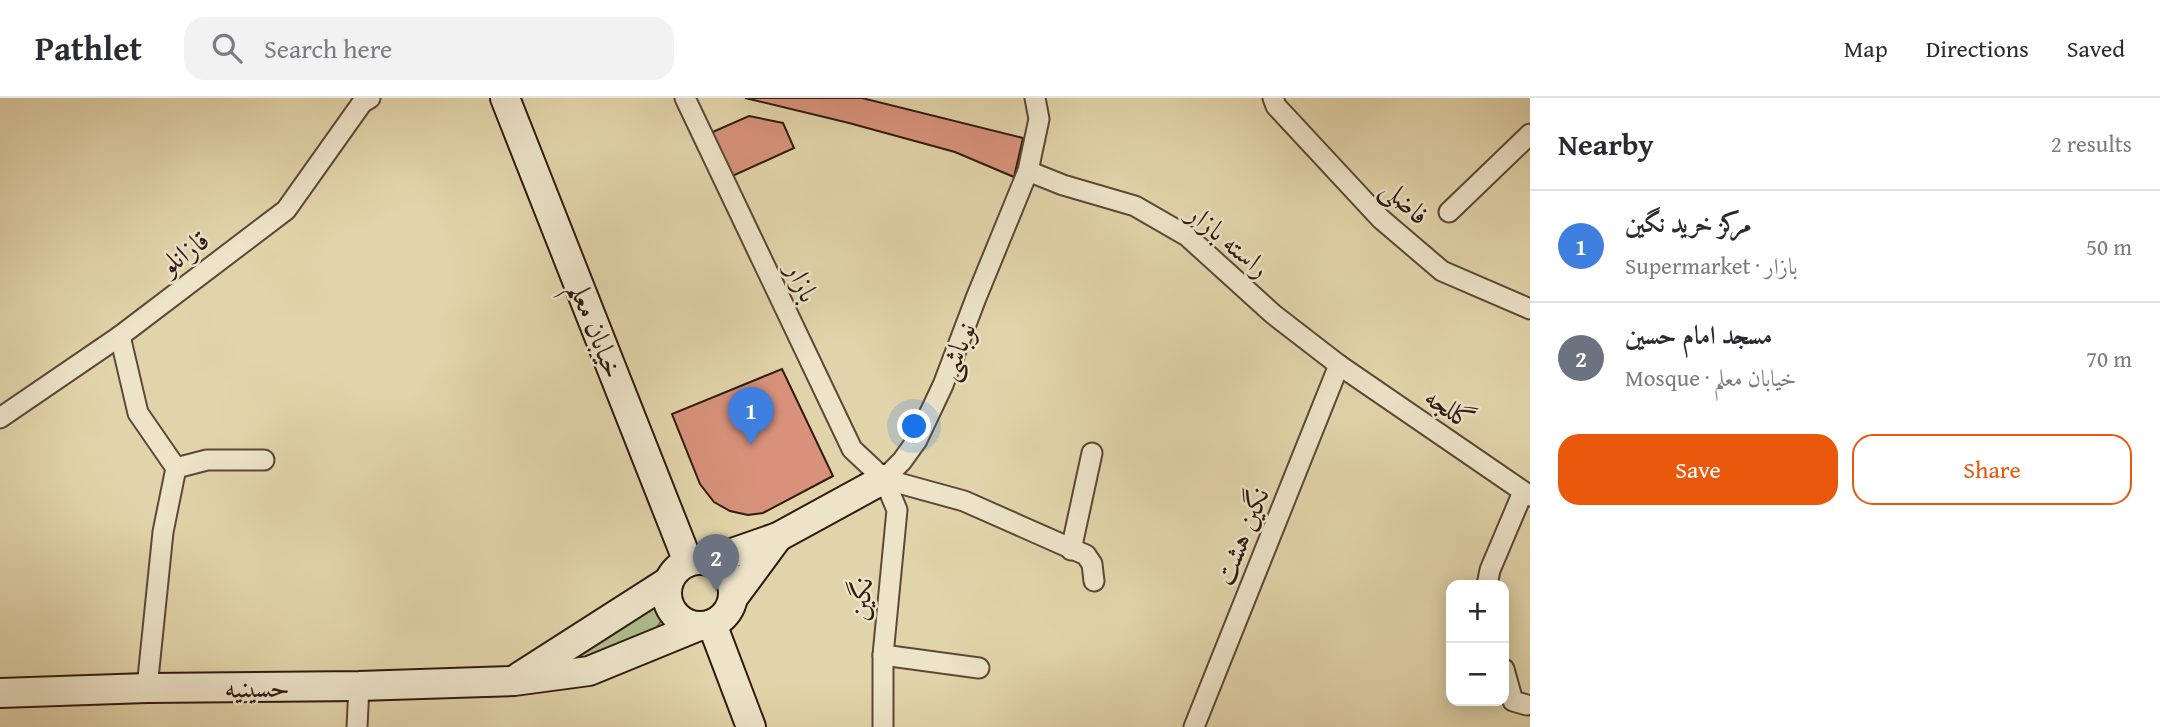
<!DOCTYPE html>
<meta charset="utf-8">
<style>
:root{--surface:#fff;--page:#f2f2f3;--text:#2b2b33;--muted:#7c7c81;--line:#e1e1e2;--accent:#ea580c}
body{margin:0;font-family:"Gentium Book Plus",Amiri,serif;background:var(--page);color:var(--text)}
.controls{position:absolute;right:21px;bottom:21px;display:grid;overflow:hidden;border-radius:14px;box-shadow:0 4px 18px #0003}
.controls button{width:63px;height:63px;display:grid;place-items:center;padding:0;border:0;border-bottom:2px solid var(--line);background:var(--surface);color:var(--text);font:35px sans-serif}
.you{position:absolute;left:915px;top:329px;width:24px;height:24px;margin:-18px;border:5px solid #fff;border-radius:50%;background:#1a73e8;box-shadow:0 0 0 10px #1a73e833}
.badge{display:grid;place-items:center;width:46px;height:46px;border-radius:50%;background:var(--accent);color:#fff;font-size:23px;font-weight:700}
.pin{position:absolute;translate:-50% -58px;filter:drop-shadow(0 2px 4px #0008)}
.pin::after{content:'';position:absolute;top:37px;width:24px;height:21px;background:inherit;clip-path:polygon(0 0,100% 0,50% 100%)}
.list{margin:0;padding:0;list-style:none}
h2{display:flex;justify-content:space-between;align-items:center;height:91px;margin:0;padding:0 28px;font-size:30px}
h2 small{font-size:23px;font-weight:400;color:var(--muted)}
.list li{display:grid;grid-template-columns:46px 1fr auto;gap:21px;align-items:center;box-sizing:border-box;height:112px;padding:0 28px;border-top:2px solid var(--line)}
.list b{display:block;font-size:26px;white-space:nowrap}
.list p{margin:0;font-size:23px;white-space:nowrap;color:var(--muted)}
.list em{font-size:23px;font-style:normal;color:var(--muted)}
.actions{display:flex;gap:14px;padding:21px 28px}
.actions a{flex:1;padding:16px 0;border:2px solid var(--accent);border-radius:21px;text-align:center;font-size:24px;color:var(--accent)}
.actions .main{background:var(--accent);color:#fff}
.icon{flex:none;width:38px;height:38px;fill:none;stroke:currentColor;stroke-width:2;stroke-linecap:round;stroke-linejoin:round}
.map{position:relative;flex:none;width:1530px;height:629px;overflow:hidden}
header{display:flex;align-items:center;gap:42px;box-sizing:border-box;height:98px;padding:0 35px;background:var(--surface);border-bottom:2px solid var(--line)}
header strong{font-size:33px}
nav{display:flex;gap:38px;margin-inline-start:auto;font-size:24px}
.search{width:490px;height:63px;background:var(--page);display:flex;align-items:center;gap:18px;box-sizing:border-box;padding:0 24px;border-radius:21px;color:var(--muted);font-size:26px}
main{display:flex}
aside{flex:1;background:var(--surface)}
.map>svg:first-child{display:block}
</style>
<header>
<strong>Pathlet</strong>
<div class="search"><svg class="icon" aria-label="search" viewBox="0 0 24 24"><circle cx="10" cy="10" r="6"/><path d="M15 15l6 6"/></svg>Search here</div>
<nav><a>Map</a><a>Directions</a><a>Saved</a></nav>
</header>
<main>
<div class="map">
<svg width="1530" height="629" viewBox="0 0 1530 629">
<rect width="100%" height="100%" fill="#e2d4aa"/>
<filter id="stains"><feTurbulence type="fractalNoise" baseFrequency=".00286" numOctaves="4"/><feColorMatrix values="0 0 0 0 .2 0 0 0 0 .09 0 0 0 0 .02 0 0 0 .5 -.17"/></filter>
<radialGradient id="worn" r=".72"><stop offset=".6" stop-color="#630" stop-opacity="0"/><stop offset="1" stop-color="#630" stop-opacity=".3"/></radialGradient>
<!-- green -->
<path fill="#afbd8b" stroke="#706c4e" stroke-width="2" d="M636 487H644L662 503V522L652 536 572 564 568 556Z"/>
<!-- building -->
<g fill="#d8927b" stroke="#301a11" stroke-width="2">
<path d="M745 0H862L1023 40 1014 79 955 54 849 25Z"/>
<path d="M749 18 783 25 794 50 728 80 708 36Z"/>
<path d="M782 271 833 378 763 415 748 417 730 413 714 404 700 386 672 316Z"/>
</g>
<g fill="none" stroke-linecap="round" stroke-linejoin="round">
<!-- street casing -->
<g stroke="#5c4837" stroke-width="23">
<g id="street">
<path d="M685 0 852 351 884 381 897 412 883 557V629"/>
<path d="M1273 0 1276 8 1381 121 1442 173 1530 211"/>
<path d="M1028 73 1063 87 1135 108 1187 138 1273 216 1339 267 1530 398"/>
<path d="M1449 114 1530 36"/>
<path d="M120 238 138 315 176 370 163 434 147 590"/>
<path d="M0 320 120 238 286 112 362 5 370 0"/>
<path d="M176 370 207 362H264"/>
<path d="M884 381 902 363 917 342 943 287 976 200 1028 73 1039 21 1035 0"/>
<path d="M884 381 964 403 1086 457 1092 466 1094 483"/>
<path d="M1071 452 1092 355"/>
<path d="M1487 487 1490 472 1523 394"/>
<path d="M883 557 979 570"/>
<path d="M1504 571 1513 603 1527 607"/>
<path d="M357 629 359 588"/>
<path d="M1194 629 1339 267"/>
</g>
</g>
<!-- secondary casing -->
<g stroke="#301a11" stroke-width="32">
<g id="secondary">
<path d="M505 0 688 464"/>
<circle cx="700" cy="495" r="33"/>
<path d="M709 463 778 439 884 381"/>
<path d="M733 500 778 439"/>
<path d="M712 526 751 629"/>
<path d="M519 579 669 483"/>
<path d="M0 595 147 590 359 588 514 583 589 573 699 528"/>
</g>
</g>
<!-- street -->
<use href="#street" stroke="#ece3c8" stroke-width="19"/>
<!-- secondary -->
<use href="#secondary" stroke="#ece3c8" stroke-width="28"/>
</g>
<g text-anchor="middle" stroke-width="5" stroke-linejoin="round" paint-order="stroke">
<!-- street labels -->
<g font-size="28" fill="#301a11" stroke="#ece3c8">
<text transform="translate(1406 103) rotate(43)" y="10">فاضلی</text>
<text transform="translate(1229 142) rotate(40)" y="10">راسته بازار</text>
<text transform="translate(184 154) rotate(-37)" y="10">قازانلو</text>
<text transform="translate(803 184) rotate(65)" y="10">بازار</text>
<text transform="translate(597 232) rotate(68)" y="10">خیابان معلم</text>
<text transform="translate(956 253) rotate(-69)" y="10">نوباشی</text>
<text transform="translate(1450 310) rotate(34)" y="10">گللجه</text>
<text transform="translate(1241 438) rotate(-68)" y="10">نگین هشت</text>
<text transform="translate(860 501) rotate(-84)" y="10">نگین</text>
<text transform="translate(257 589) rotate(-1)" y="10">حسینیه</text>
</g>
</g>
<rect width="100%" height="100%" filter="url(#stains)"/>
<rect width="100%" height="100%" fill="url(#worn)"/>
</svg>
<div class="controls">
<button>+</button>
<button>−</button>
</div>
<div class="you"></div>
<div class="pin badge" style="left:751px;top:347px;background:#3f7fe0">1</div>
<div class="pin badge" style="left:716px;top:494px;background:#6b7280">2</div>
</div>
<aside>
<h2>Nearby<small>2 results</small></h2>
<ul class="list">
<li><span class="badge" style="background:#3f7fe0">1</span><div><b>مرکز خرید نگین</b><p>Supermarket · بازار</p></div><em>50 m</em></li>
<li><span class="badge" style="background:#6b7280">2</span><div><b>مسجد امام حسین</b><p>Mosque · خیابان معلم</p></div><em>70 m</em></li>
</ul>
<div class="actions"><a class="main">Save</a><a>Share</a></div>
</aside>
</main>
